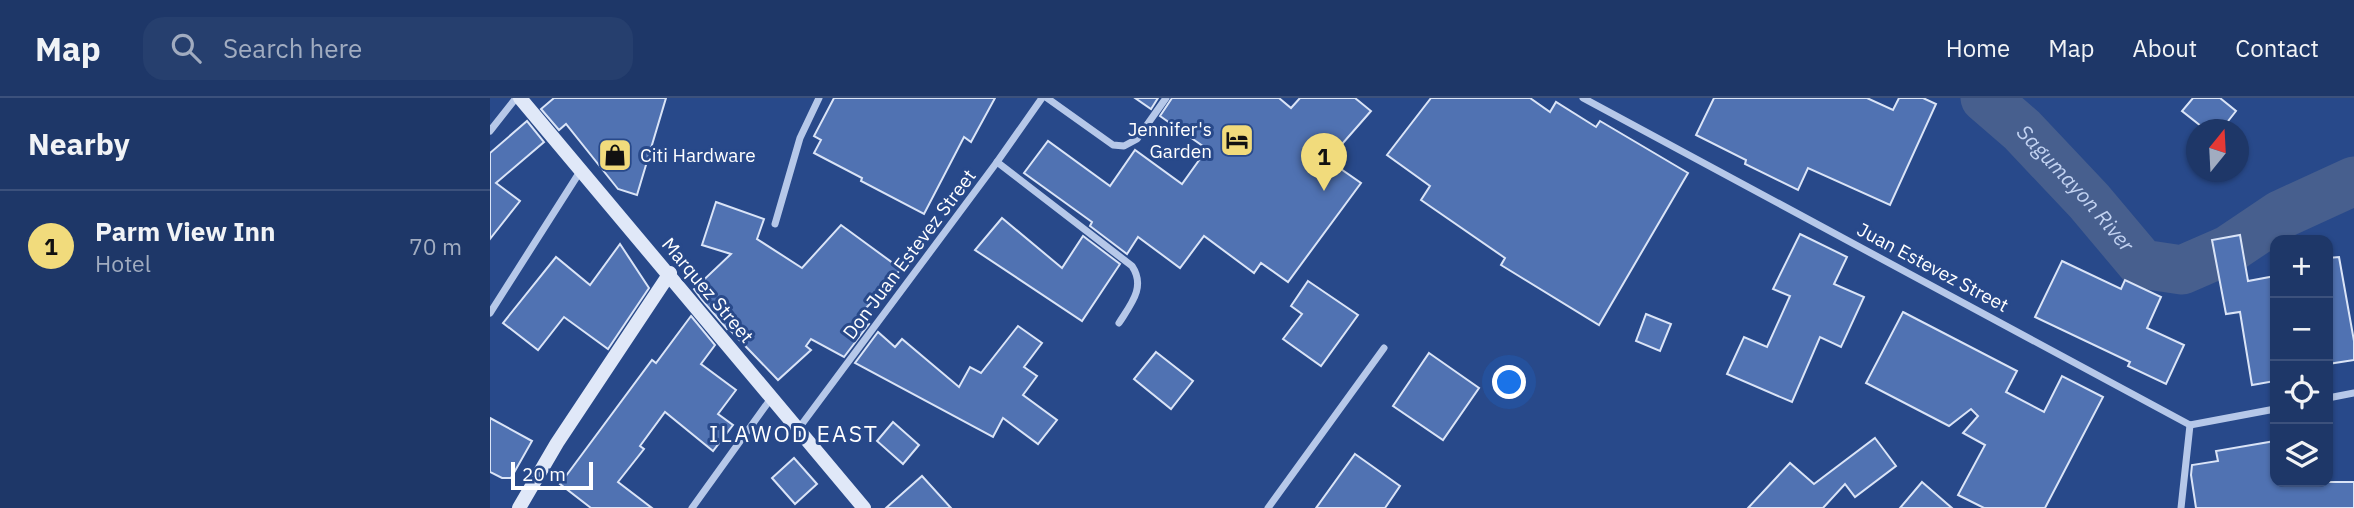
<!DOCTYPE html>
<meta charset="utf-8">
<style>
:root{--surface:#1e3768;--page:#263f6e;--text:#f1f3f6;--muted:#a1acc0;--line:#3c517c;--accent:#f1db7c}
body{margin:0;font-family:"IBM Plex Sans",sans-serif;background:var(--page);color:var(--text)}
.controls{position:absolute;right:21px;bottom:21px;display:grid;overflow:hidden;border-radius:14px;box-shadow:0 2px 5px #0004}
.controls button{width:63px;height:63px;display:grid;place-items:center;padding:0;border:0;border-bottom:2px solid var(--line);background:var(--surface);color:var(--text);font:35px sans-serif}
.compass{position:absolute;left:1696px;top:21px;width:63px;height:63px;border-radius:50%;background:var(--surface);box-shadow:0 2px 5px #0004;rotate:18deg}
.scale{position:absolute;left:21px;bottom:18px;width:82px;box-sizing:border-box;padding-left:7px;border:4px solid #fff;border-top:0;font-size:19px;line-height:24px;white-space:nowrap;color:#fff;-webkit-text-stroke:5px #28498a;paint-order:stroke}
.you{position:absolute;left:1020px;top:285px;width:24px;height:24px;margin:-18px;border:5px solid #fff;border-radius:50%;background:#1a73e8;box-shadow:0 0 0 10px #1a73e833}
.badge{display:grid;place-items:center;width:46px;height:46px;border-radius:50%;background:var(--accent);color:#111;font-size:23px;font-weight:700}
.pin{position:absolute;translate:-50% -58px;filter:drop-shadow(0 2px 4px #0008)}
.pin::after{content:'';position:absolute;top:37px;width:24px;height:21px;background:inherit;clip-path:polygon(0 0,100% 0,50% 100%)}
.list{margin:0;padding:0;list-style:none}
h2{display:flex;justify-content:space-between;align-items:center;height:91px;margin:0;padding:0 28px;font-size:30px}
h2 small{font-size:23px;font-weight:400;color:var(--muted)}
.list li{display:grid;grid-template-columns:46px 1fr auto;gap:21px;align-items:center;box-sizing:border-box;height:112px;padding:0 28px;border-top:2px solid var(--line)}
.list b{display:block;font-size:26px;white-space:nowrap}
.list p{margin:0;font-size:23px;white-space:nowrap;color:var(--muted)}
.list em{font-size:23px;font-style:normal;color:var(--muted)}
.icon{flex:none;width:38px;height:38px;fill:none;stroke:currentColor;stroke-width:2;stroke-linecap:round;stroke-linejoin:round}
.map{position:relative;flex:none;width:1864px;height:410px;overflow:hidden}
header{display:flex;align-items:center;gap:42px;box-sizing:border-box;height:98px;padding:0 35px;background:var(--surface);border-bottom:2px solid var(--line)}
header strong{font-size:33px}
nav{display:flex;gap:38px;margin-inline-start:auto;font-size:24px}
.search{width:490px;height:63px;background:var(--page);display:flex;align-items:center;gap:18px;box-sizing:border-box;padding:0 24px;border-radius:21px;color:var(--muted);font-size:26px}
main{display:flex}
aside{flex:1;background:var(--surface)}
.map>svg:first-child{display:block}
</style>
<header>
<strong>Map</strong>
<div class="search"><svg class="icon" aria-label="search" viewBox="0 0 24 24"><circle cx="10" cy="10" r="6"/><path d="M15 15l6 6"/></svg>Search here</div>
<nav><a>Home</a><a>Map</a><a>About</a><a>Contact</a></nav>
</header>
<main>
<aside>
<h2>Nearby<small></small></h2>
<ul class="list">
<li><span class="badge">1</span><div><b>Parm View Inn</b><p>Hotel</p></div><em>70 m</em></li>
</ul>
</aside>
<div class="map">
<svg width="1864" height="410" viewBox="0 0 1864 410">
<rect width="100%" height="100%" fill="#28498a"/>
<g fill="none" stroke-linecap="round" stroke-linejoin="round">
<!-- river -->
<path stroke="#475f8e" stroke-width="49" id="s1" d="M1495 0 1532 32 1599 103 1652 166 1692 172 1738 152 1790 117 1864 83"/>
</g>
<!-- building -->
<g fill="#5072b2" stroke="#dae4f7" stroke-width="2">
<path d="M64 0H176L147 97 128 91 76 26 69 32 51 11Z"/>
<path d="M344 0H505L481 44 474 39 434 116 371 83 372 80 324 55 331 42 324 38Z"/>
<path d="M645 0H668L661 11Z"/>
<path d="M682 0H789L801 10 810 0H865L881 13 838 62 871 85 798 184 771 165 764 175 714 138 690 170 648 139 637 156 600 128 602 124 534 75 558 43 620 88 645 52 692 86 717 51 670 18Z"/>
<path d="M941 0H1040L1060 14 1066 4 1106 29 1110 23 1198 75 1109 227 1011 167 1015 160 931 102 940 88 897 57Z"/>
<path d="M1224 0H1377L1403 12 1409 0H1433L1446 6 1400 107 1318 70 1308 92 1255 66 1256 62 1206 37Z"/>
<path d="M1703 0H1730L1746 13 1731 32H1716L1692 13Z"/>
<path d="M37 23 54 44 6 85 30 103 0 141V55Z"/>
<path d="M226 104 274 121 267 141 312 170 351 127 411 171 369 218 379 226 354 259 321 241 316 248 321 252 288 282 238 230 237 231 212 202 204 191 241 156 212 147Z"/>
<path d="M512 120 572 170 593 138 630 166 592 223 485 152Z"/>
<path d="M1310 136 1357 159 1344 186 1374 199 1351 249 1330 239 1302 304 1237 276 1254 239 1277 249 1300 198 1283 191Z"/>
<path d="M1750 137 1758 183 1785 178V283L1762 287 1750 214 1736 216 1722 142Z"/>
<path d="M130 146 159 190 118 251 74 219 48 252 13 225 66 159 100 187Z"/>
<path d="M1849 159 1864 243V262L1838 266V160Z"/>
<path d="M1572 163 1631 191 1635 182 1671 199 1657 230 1694 247 1676 286 1638 268 1640 264 1545 219Z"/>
<path d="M818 183 868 217 831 268 793 241 812 216 801 208Z"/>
<path d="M1413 214 1527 273 1516 294 1554 314 1572 278 1613 299 1555 410H1494L1468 397 1495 347 1473 335 1488 318 1481 311 1459 328 1376 285Z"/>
<path d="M1156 216 1181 226 1170 253 1146 243Z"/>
<path d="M201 218 225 247 211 266 246 292 228 316 243 327 223 353 175 314 150 348 154 351 128 384 162 410H101L70 386 162 262 166 265Z"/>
<path d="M528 228 552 245 534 269 547 278 533 297 567 322 548 346 513 320 503 339 365 265 388 234 405 249 412 241 469 289 480 269 491 275Z"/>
<path d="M666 254 703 283 681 311 644 281Z"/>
<path d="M939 255 989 290 953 342 903 308Z"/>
<path d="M0 320 42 343 21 380H12L0 374Z"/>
<path d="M403 324 429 347 413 366 387 343Z"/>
<path d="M1385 340 1406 368 1365 399 1355 386 1333 410H1258L1300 365 1324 386Z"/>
<path d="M1785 343V384H1864V410H1706L1701 377 1702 367 1728 363 1726 353Z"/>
<path d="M865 356 910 388 895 410H826Z"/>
<path d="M304 360 327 386 305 406 282 380Z"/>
<path d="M432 378 461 410H396Z"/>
<path d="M1432 384 1462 410H1410Z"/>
</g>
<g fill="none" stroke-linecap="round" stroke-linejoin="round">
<!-- street -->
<g stroke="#b6c8e9" stroke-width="7">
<path d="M557 0 623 47 634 48 647 41 676 0"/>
<path d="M1093 0 1700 327 1785 311"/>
<path d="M0 33 26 0"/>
<path d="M507 64 642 168C656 189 641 206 629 225"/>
<path d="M285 126 310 40 329 0"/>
<path d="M0 215 91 72"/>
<path d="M1838 300 1864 295"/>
<path d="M309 330 507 64 552 0"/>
<path d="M202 410 282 299"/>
<path d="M778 410 894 250"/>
<path d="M1691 410 1700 327"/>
</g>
<!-- secondary -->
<g stroke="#e0e8f8" stroke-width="14">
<path d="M30 0 374 410"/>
<path d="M29 410 67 345 180 175"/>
</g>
</g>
<!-- icons -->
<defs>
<g id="hotel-square" transform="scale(1.75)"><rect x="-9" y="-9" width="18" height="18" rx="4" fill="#f1db7c" stroke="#28498a"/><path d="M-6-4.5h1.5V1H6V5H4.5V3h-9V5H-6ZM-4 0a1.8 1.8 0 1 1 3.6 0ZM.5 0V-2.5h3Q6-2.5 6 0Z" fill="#111"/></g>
<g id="shop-square" transform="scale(1.75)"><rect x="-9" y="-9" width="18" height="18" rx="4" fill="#f1db7c" stroke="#28498a"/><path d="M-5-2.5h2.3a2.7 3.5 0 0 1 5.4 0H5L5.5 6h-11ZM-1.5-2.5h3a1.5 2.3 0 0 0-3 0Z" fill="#111"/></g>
</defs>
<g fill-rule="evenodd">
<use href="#hotel-square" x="747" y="42"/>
<use href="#shop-square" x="125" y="57"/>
</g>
<g text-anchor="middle" stroke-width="6" stroke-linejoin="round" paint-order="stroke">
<!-- poi labels -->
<g font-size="19" fill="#fff" stroke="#28498a" text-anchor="end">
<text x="722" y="38">Jennifer's<tspan x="722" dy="22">Garden</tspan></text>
<text x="150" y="64" text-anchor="start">Citi Hardware</text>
</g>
<!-- street labels -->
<g font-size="19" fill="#fff" stroke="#28498a">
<text transform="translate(419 156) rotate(-53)" y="7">Don Juan Estevez Street</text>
<text transform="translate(1443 169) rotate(28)" y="7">Juan Estevez Street</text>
<text transform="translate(218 192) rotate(50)" y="7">Marquez Street</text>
</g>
<!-- water labels -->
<g font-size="21" font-style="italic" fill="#c2d2f1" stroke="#28498a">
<text dy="7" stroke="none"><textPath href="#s1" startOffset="128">Sagumayon River</textPath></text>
</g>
<!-- quarter labels -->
<g font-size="23" letter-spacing="2" fill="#fff" stroke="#28498a">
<text x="304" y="344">ILAWOD EAST</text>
</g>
</g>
</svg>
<div class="controls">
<button>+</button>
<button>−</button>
<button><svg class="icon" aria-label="locate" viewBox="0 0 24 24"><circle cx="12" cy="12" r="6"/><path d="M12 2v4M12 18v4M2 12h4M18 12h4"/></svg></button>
<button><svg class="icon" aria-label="layers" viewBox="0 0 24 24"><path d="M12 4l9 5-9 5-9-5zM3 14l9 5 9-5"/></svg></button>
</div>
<svg class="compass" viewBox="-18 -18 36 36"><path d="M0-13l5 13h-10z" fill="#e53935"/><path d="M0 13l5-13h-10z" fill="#a1acc0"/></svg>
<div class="scale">20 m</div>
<div class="you"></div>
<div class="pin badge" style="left:834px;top:93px">1</div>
</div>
</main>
